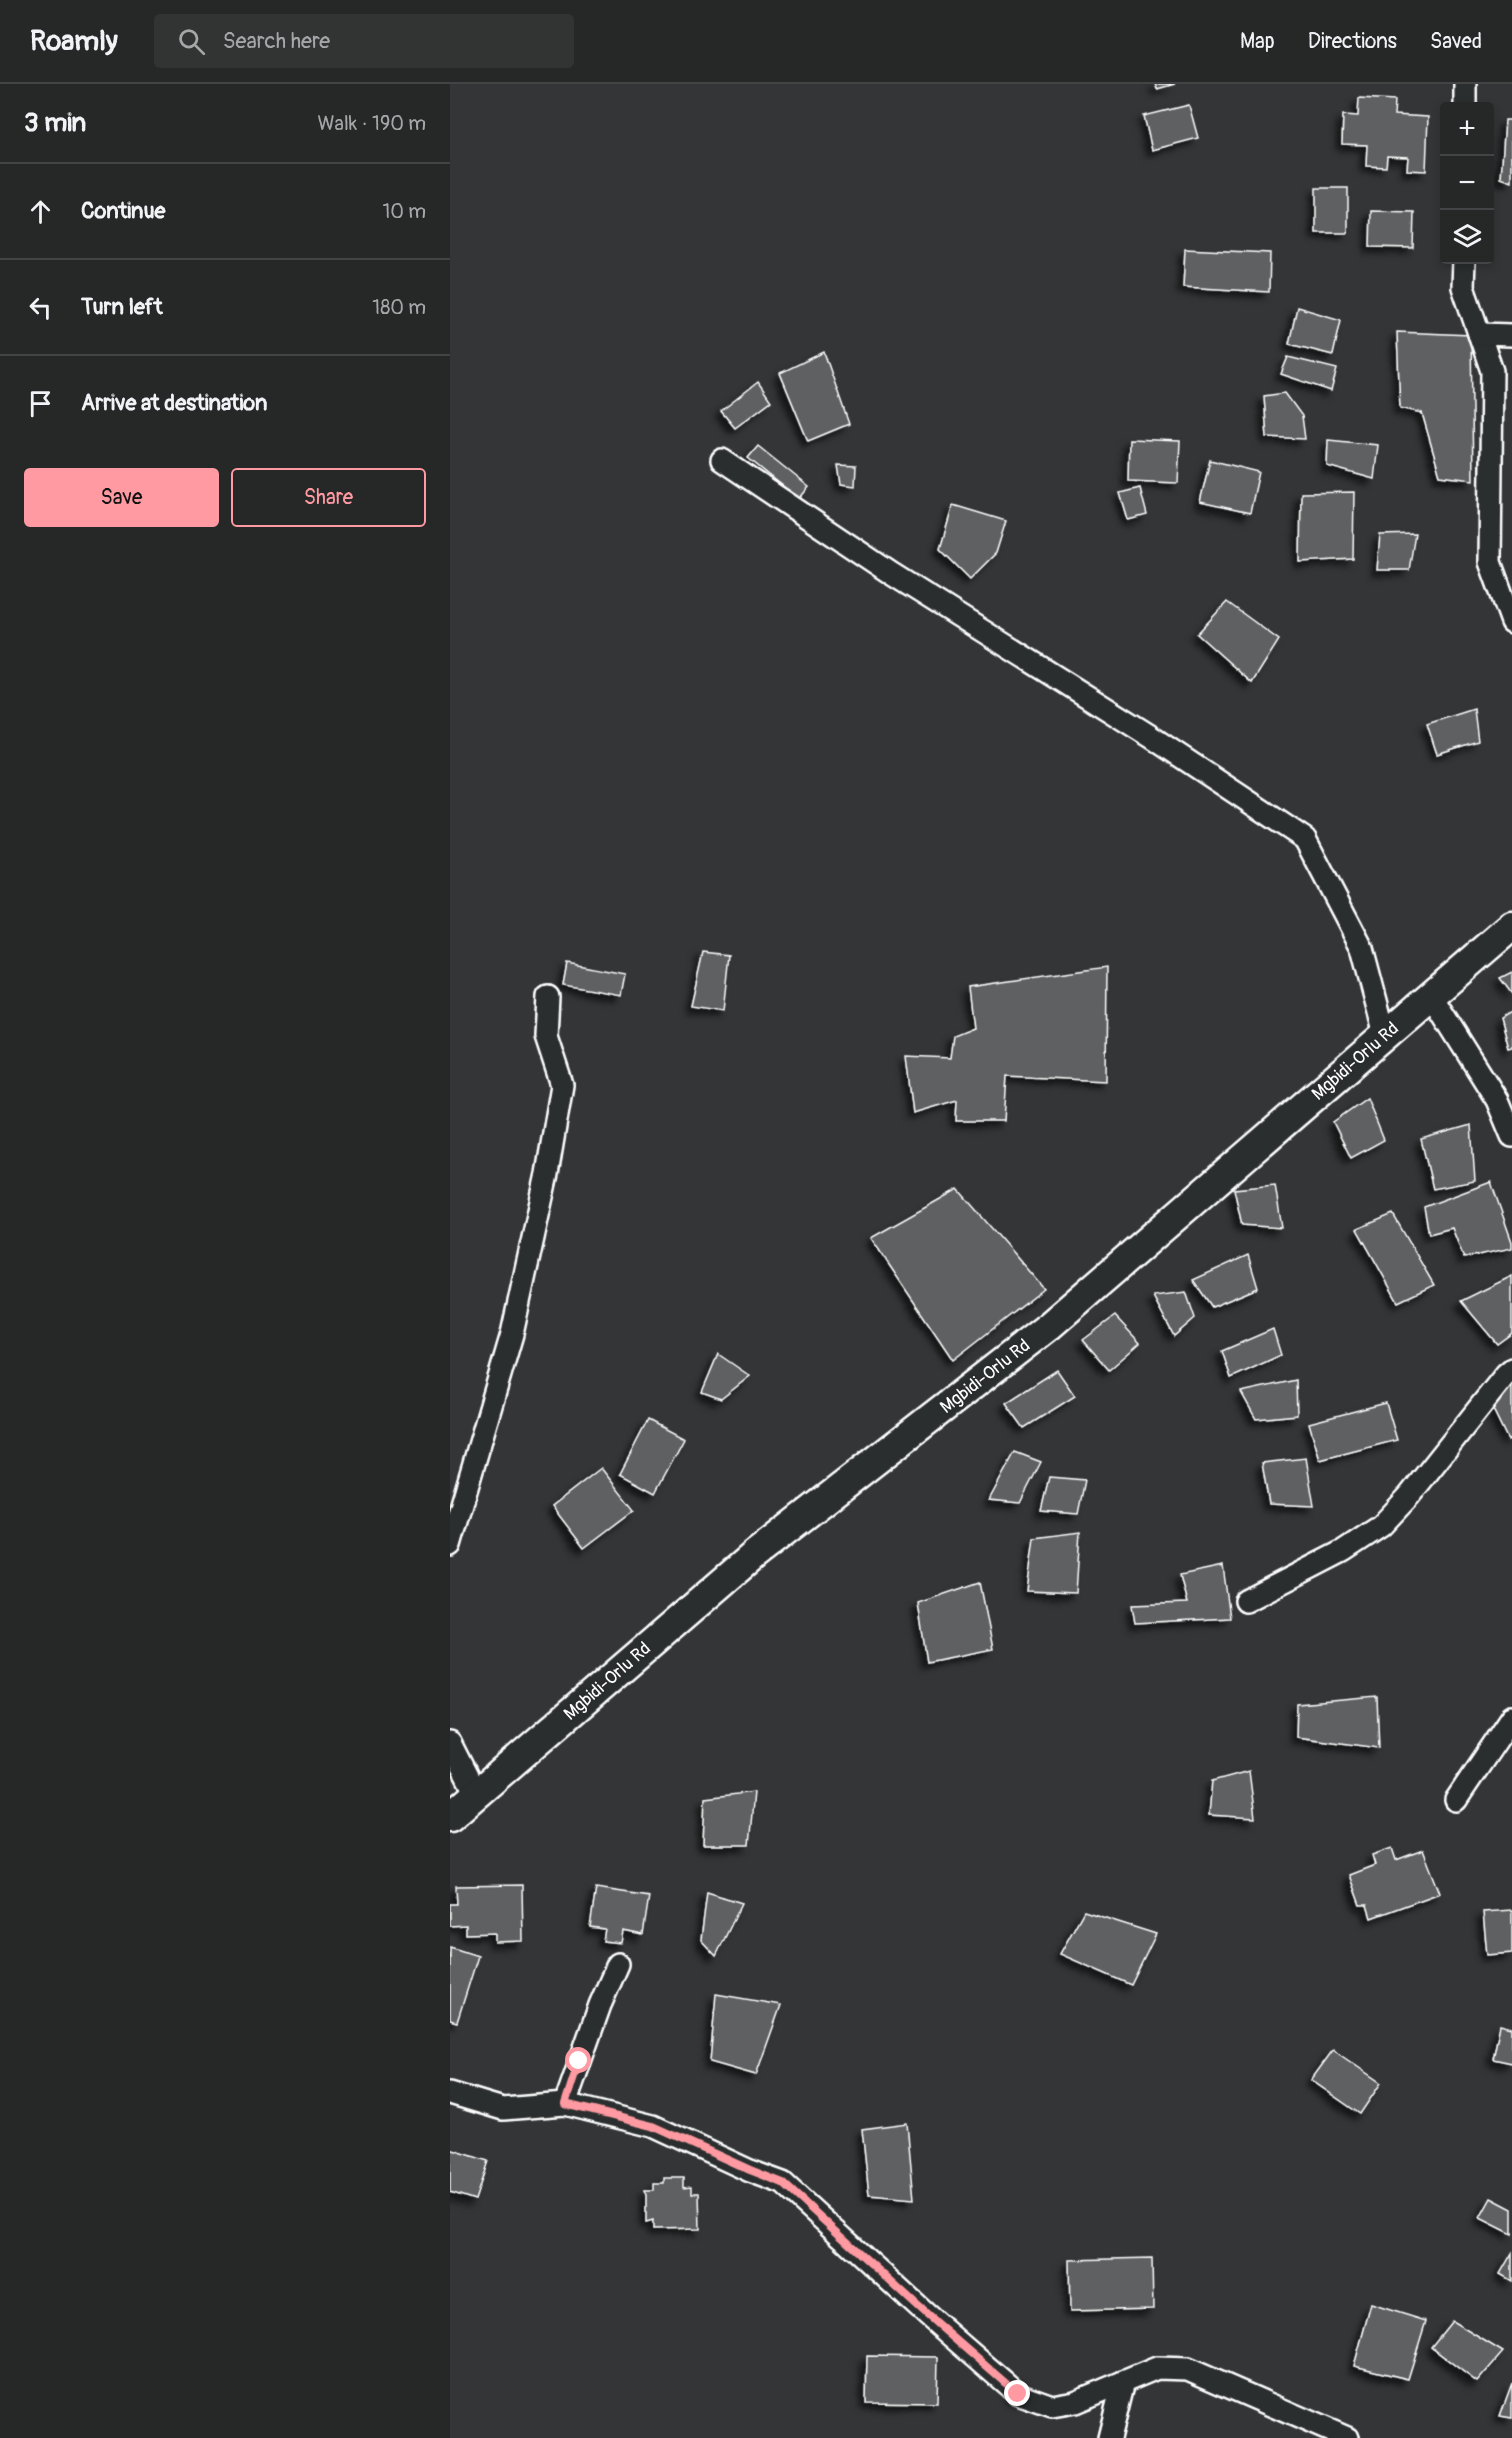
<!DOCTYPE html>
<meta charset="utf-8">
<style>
:root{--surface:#262828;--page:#323434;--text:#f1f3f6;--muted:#a4a6a8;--line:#424445;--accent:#ff9aa2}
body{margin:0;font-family:Pangolin,sans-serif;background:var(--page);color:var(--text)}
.controls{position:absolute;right:18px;top:18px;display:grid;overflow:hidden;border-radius:6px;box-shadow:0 3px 9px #0003}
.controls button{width:54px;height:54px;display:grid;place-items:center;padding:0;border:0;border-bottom:2px solid var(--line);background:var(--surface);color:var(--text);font:30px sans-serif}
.stop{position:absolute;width:18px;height:18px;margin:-14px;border:4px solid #ff9aa2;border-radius:50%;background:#fff}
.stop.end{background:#ff9aa2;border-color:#fff;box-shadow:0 2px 6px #0008}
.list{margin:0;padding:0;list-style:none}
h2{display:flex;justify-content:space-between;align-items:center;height:78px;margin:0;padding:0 24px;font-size:26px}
h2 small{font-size:20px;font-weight:400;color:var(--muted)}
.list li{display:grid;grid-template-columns:39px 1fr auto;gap:18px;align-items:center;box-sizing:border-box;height:96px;padding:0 24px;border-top:2px solid var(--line)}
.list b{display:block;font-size:22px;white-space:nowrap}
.list em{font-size:20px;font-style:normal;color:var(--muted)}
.actions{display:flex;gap:12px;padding:18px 24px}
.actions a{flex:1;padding:14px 0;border:2px solid var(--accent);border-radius:6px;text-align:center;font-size:21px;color:var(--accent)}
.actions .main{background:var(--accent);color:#111}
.icon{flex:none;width:33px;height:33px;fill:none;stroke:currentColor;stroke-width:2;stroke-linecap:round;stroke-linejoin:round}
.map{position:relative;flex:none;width:1062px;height:2354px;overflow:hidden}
header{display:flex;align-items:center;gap:36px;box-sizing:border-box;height:84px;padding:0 30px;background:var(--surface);border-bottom:2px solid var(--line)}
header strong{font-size:28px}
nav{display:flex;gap:33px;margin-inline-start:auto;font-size:21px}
.search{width:420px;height:54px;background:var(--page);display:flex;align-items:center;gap:15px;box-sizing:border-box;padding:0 21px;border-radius:6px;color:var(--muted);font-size:22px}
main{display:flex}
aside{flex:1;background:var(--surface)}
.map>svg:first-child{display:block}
</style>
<header>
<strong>Roamly</strong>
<div class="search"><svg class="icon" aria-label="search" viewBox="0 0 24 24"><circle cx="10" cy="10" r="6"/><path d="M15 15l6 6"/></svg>Search here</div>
<nav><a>Map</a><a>Directions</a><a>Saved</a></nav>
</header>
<main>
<aside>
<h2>3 min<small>Walk · 190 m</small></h2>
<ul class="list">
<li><svg class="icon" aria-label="ahead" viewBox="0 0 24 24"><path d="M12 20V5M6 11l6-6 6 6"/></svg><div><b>Continue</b></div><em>10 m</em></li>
<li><svg class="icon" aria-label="left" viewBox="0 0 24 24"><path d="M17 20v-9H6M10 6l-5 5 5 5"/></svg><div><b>Turn left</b></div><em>180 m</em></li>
<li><svg class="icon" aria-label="arrive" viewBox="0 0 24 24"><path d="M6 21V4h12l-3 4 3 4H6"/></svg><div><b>Arrive at destination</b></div></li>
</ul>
<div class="actions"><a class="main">Save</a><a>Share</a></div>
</aside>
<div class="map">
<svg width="1062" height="2354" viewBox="0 0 1062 2354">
<defs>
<filter id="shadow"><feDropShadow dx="-5.5" dy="5.5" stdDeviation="3" flood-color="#0009"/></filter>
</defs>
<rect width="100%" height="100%" fill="#333536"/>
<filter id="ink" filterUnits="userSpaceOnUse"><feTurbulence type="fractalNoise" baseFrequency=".0167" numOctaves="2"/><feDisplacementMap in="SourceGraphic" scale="12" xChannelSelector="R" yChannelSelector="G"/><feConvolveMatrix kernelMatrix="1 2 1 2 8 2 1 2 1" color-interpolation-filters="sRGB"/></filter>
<g filter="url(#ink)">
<!-- building -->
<g fill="#5f6162" stroke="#fff" stroke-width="1.5" filter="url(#shadow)">
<path d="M705 0H725L707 5Z"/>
<path d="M909 14 945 16 944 31 978 33 976 87 957 86 958 73 937 72 936 83 916 82 917 61 892 60 893 31 908 32Z"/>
<path d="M739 21 748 54 702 66 694 32Z"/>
<path d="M1055 36H1062V98L1051 94Z"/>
<rect x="866" y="104" width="32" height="45"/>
<path d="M921 127 964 128 963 164 920 163Z"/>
<path d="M735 165 820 169 819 208 733 203Z"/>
<path d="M847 223 891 236 883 271 839 260Z"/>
<path d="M947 248 1021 251 1023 396 990 392 972 329 950 324Z"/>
<path d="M374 268 399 340 358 357 330 289Z"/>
<path d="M838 273 887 285 881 307 831 290Z"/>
<path d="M308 298 321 317 285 344 271 327Z"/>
<path d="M835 309 852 332 855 355 817 353 814 312Z"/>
<path d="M679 355 730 357 728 399 678 397Z"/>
<path d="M878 356 928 361 924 395 877 382Z"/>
<path d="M308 362 359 403 349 415 298 374Z"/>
<path d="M760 376 809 388 800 429 750 418Z"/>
<path d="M388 381 406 382 405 402 391 400Z"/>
<path d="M690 404 697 431 678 436 670 409Z"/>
<path d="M904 408 903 475 850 478 851 409Z"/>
<path d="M503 421 556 437 546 469 520 495 490 465Z"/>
<path d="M965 450 959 486H927L930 451Z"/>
<path d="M777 518 829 556 802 599 747 550Z"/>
<path d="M1024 625 1028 657 987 670 977 640Z"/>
<path d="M253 868 279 871 273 927 241 922Z"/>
<path d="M117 879 175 890 171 911 113 901Z"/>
<path d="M657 883 656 997 557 992 554 1037H506L507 1016 463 1029 456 972 500 974 503 952 523 944 518 903Z"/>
<path d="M1062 888V910L1050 894Z"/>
<path d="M1062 927V963L1058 964 1050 934Z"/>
<path d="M917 1014 934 1056 901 1074 883 1038Z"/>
<path d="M1021 1041 1025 1097 983 1105 971 1055Z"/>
<path d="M1041 1098 1062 1158V1164L1014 1174 1002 1144 979 1150 974 1123Z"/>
<path d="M825 1101 832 1144 792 1141 784 1105Z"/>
<path d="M508 1105 594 1205 503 1276 421 1154Z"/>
<path d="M943 1130 984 1201 948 1218 907 1145Z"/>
<path d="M798 1171 808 1204 762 1223 743 1196Z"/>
<path d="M1062 1192V1249L1047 1260 1011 1217Z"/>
<path d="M736 1208 745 1234 724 1252 703 1212Z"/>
<path d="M665 1232 690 1259 659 1286 633 1256Z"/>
<path d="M823 1245 831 1271 781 1294 772 1267Z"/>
<path d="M268 1270 300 1292 271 1315 252 1308Z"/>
<path d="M607 1286 625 1312 574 1344 556 1319Z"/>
<path d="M846 1296 847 1331 806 1335 791 1308Z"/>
<path d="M1062 1301V1354L1058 1356 1037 1313Z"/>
<path d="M936 1319 947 1356 870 1376 859 1339Z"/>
<path d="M198 1336 234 1355 205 1409 170 1390Z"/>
<path d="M565 1368 591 1378 570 1419 539 1416Z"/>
<path d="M856 1374 864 1422 819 1420 812 1379Z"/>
<path d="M151 1384 184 1426 134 1464 102 1422Z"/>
<path d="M599 1393 635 1396 628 1430 591 1427Z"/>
<path d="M630 1448 626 1509 577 1507 584 1454Z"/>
<path d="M773 1482 780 1534 685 1539 682 1521 737 1519 730 1491Z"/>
<path d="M530 1498 543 1565 477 1578 468 1519Z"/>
<path d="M927 1613 929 1664 846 1653 847 1620Z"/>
<path d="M799 1687 805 1734 759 1731 762 1697Z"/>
<path d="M304 1708 299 1761H253L255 1714Z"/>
<path d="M942 1764 946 1776 973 1766 990 1809 921 1834 917 1821H910L899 1791 925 1781 922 1771Z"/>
<path d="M72 1801 73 1857 45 1858V1849L16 1850V1841L0 1842V1820H7L6 1802Z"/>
<path d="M146 1804 199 1812 193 1851 173 1847 171 1859 153 1857 155 1845 140 1843Z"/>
<path d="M257 1808 292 1819 266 1872 251 1856Z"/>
<path d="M1062 1826V1869L1037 1871 1033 1828Z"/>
<path d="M634 1827 706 1850 681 1901 610 1870Z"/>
<path d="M0 1863 28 1872 7 1938 0 1936Z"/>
<path d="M266 1910 331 1921 306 1991 260 1978Z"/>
<path d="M1050 1941 1062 1944V1979L1043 1975Z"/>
<path d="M883 1966 931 1999 910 2030 861 1996Z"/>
<path d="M457 2039 464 2115 419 2111 412 2045Z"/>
<path d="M0 2065 38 2077 25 2116 0 2108Z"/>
<path d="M214 2094H234V2103L242 2102V2109H249L250 2145 203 2146V2137L196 2139V2111L194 2106H204V2099H214Z"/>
<path d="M1041 2114 1062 2125V2150L1030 2134Z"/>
<path d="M1062 2169V2197L1050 2190Z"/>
<path d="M702 2174 703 2225 620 2227 619 2176Z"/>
<path d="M921 2220 976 2237 958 2295 904 2282Z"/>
<path d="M1002 2237 1053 2268 1027 2298 981 2263Z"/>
<path d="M417 2272 488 2273 487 2319 416 2318Z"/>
<path d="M1062 2299V2334L1050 2332Z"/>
</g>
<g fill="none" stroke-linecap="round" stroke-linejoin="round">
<!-- minor casing -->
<g stroke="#fff" stroke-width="26">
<g id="minor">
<path d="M1015 22V0"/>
<path d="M1014 176 1013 203 1042 287 1040 478 1062 538"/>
<path d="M1029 250 1062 251"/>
<path d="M272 376 442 490 700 652 855 755 912 864 935 951"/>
<path d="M981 911 1047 1016 1062 1052"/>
<path d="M0 1461 62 1250 97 1090 112 1001 96 952 98 913"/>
<path d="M796 1517 893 1467 931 1442 959 1412 1056 1290 1062 1285"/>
<path d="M0 1659 26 1710"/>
<path d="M1006 1716 1062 1633"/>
<path d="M0 2009 53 2025 115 2020 203 2042 300 2087 333 2099 477 2231 568 2310 602 2322 625 2318 707 2284 738 2285 897 2354"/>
<path d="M115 2020 150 1921 168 1880"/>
<path d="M659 2354 673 2298"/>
</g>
</g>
<!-- secondary casing -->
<g stroke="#fff" stroke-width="33">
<path id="secondary" d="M0 1733 304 1471 599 1242 1062 842"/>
</g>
<!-- minor -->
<use href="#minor" stroke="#2a2d2e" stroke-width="21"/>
<!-- secondary -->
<use href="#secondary" stroke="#2a2d2e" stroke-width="28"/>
</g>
</g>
<g fill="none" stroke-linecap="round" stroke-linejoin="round" filter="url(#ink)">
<!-- route -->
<path stroke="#ff9aa2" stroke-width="8" d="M129 1977 115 2020 203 2042 300 2086 333 2099 477 2231 568 2310"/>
</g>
<g text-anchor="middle" stroke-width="5" stroke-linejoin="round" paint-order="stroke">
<!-- street labels -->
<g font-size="18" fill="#fff" stroke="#2a2d2e">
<text transform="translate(905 977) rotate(-41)" y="6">Mgbidi-Orlu Rd</text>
<text transform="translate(535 1292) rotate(-38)" y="6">Mgbidi-Orlu Rd</text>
<text transform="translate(157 1597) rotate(-41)" y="6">Mgbidi-Orlu Rd</text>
</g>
</g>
</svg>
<div class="controls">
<button>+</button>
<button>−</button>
<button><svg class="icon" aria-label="layers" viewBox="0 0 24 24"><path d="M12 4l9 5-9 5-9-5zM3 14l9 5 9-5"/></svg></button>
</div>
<div class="stop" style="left:129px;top:1977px"></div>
<div class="stop end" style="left:568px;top:2310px"></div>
</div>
</main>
